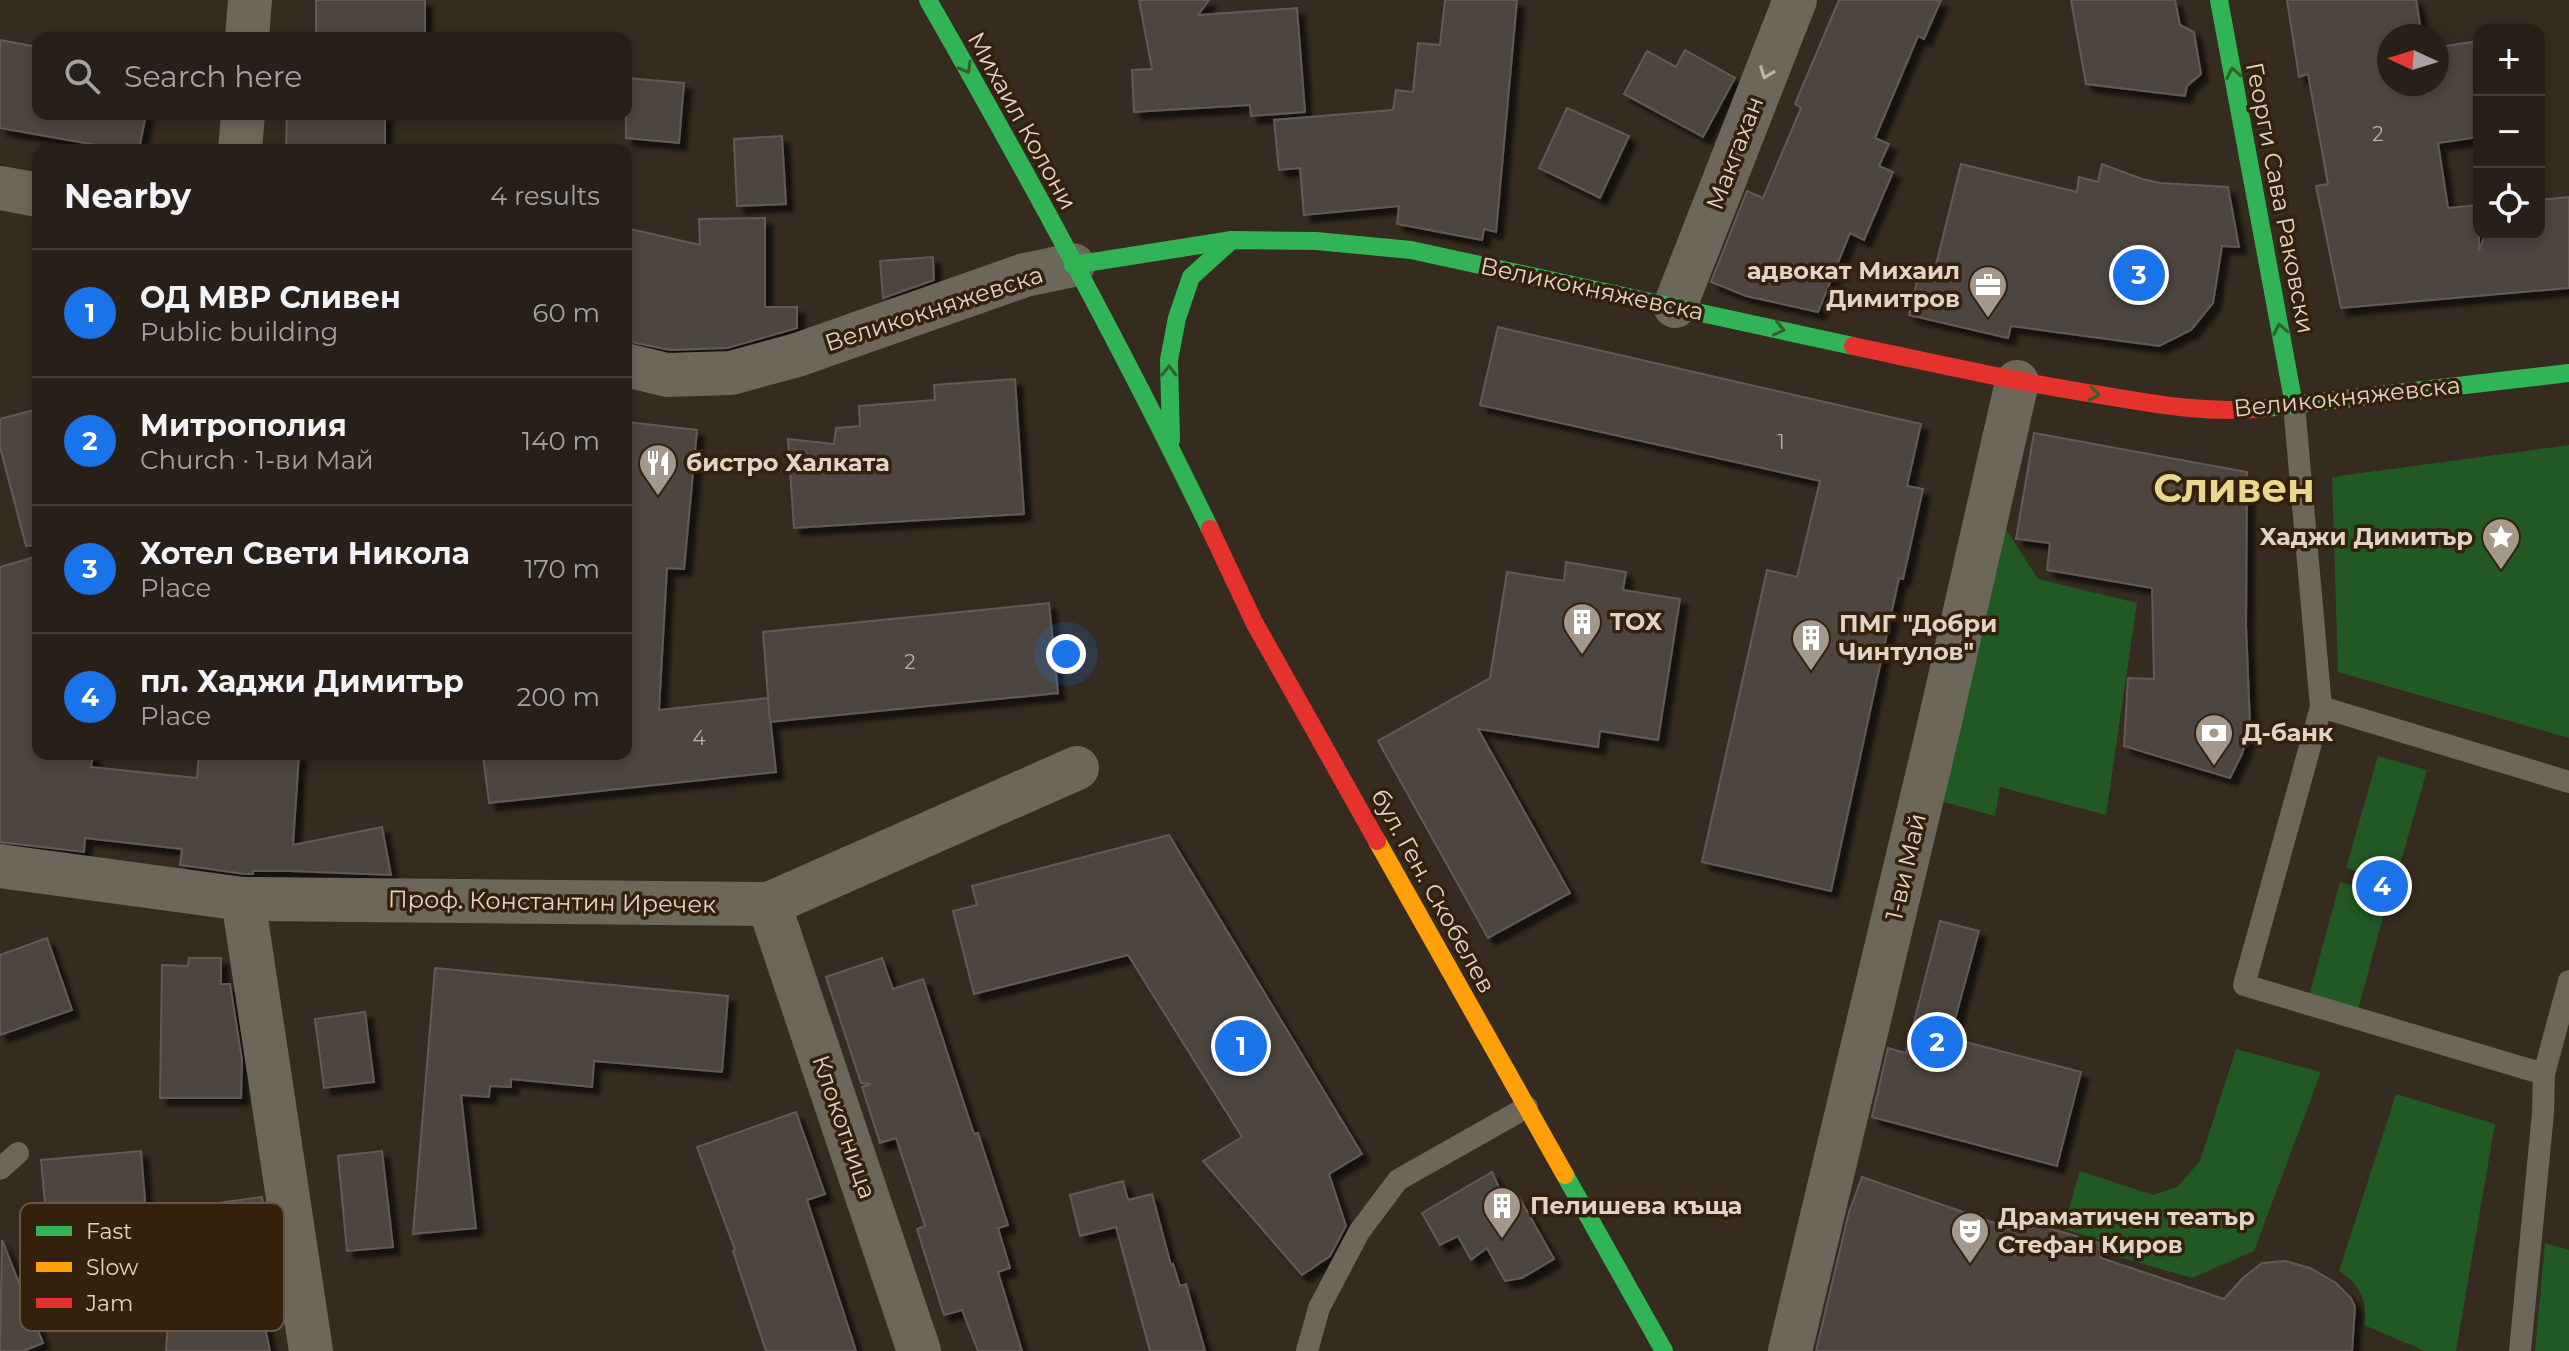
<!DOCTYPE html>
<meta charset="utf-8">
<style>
:root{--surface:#282018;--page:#302821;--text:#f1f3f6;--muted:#a5a3a2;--line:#443e37;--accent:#1a73e8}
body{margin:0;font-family:Montserrat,sans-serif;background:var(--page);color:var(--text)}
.controls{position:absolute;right:24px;top:24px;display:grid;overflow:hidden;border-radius:16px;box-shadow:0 4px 12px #0003}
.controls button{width:72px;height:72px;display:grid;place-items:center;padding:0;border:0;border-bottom:2px solid var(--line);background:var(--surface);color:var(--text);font:40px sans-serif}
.compass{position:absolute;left:2377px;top:24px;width:72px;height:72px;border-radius:50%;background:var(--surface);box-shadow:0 4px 12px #0003;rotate:274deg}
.you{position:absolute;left:1066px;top:654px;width:28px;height:28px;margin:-20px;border:6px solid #fff;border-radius:50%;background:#1a73e8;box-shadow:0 0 0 12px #1a73e833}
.badge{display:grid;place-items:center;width:52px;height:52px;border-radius:50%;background:var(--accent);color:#fff;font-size:26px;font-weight:700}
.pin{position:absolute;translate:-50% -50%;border:4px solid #fff;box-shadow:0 2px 8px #0006}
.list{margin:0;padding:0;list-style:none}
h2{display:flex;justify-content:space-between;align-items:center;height:104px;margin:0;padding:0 32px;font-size:34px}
h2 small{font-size:26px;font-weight:400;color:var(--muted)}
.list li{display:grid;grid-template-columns:52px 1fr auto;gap:24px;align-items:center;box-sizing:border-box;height:128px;padding:0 32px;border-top:2px solid var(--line)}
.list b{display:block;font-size:30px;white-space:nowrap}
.list p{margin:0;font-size:26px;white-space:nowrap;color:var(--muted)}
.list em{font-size:26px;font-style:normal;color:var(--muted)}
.icon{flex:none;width:44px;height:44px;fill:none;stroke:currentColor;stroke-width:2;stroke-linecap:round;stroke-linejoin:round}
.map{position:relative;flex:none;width:2569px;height:1351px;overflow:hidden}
.search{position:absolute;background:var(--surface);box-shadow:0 4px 12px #0003;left:32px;top:32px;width:600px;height:88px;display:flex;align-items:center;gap:20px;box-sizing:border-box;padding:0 28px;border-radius:16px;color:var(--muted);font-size:30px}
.panel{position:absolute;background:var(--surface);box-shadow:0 4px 12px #0003;left:32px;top:144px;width:600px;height:616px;border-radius:16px}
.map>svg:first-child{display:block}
</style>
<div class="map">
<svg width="2569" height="1351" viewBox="0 0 2569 1351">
<defs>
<filter id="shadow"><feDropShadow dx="7" dy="7" stdDeviation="2" flood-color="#0009"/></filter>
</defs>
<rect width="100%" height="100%" fill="#352b20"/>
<!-- green -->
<g fill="#225824">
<path d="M2569 445V738L2338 672 2332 477Z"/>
<path d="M1989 503 2038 579 2137 603 2106 815 2000 787 1995 816 1922 796Z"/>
<path d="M2378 756 2427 770 2395 882 2346 868Z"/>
<path d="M2340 882 2389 895 2358 1010 2309 996Z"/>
<path d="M2236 1049 2321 1072 2254 1251 2192 1278 2112 1255 2107 1242 2063 1229 2080 1171 2153 1195 2177 1187 2200 1161Z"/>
<path d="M2396 1094 2495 1124 2456 1351H2425L2364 1325C2368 1301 2360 1284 2339 1271Z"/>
<path d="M2545 1243 2569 1250V1351H2535Z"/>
</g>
<!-- building -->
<g fill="#4d4440" stroke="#645a58" stroke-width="2" filter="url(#shadow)">
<rect x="316" y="0" width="109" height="38"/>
<path d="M1139 0H1209L1198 15 1297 8 1305 112 1251 116 1250 105 1134 112 1132 70 1152 69Z"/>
<path d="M1445 0H1517L1496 232 1484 229 1482 240 1397 224 1399 206 1304 215 1300 168 1279 170 1274 120 1393 110 1396 90 1413 92 1418 43 1440 45Z"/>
<path d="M1839 0H1941L1924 39 1918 36 1875 138 1889 144 1879 166 1893 172 1864 240 1850 233 1818 312 1746 296 1711 282 1747 191 1763 198 1801 108 1795 104Z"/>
<path d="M2071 0H2175L2180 25 2194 32 2201 74 2187 86 2185 96 2086 84Z"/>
<path d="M2287 0H2416L2422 36H2389V84H2437V47L2479 41V137L2438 143 2448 208 2479 205V251L2485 234H2539V200L2569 197V288L2341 308 2316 186 2328 184 2308 74 2299 77Z"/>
<path d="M0 40 38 47V114H146L139 150H124L0 128Z"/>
<path d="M1685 50 1735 78 1703 137 1624 94 1647 51 1676 67Z"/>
<path d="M626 78 684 83 679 143 626 138Z"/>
<path d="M1567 108 1629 136 1600 198 1539 168Z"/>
<path d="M287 114H385V150H286Z"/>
<path d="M782 136 786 204 737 206 734 139Z"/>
<path d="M1961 164 2077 192 2079 177 2098 182 2102 164 2142 179 2160 183 2228 187 2239 247 2222 246 2213 303 2191 330 2159 346 2011 326 2008 338 1909 315 1918 277 1932 281Z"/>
<path d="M765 218V307H797V328L727 348 670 350 626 341V228L700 245 699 219Z"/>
<path d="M933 257 934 280 883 298 880 261Z"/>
<path d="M1498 327 1921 424 1907 486 1923 489 1903 579 1899 578 1831 891 1702 862 1767 570 1797 577 1820 481 1480 405Z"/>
<path d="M1015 379 1024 514 794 528 788 439 834 444 836 428 860 426 859 406 935 400 934 385Z"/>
<path d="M38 409V545L26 546 0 447V419Z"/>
<path d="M626 422 697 430 684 569 667 568 659 710 768 698 776 772 489 803 483 754H626Z"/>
<path d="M2034 433 2247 472 2246 626 2250 725 2242 754 2230 778 2124 746 2128 678 2154 679 2152 588 2047 570 2050 543 2016 539Z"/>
<path d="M38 556V754H93L91 767 197 778 199 754H299L293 845 382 827 391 875 291 871H253V874H245L180 865 182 849 85 838 84 852 0 842V567Z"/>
<path d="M1566 562 1626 572 1623 590 1680 599 1658 740 1600 731 1598 747 1478 729 1570 893 1488 938 1378 741 1490 678 1507 572 1564 581Z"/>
<path d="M1049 603 1058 693 770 722 763 632Z"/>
<path d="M1169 835 1362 1154 1329 1174 1346 1226 1330 1256 1302 1275 1203 1161 1242 1137 1128 955 974 994 953 911 977 905 972 886Z"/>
<path d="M1940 921 1979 931 1950 1038 2081 1072 2057 1166 1872 1117 1888 1048 1906 1053Z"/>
<path d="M47 938 72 1010 0 1035V955Z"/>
<path d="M189 958H221V984H230L242 1060 241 1098H160L162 965 188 966Z"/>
<path d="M882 958 893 989 923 979 974 1134 978 1133 1008 1225 998 1228 1010 1268 998 1272 1022 1351H978L962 1310 944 1315 917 1229 925 1226 896 1138 880 1143 862 1087 871 1084 861 1083 826 977Z"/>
<path d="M435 968 728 996 722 1072 594 1061 592 1087 511 1079V1087L490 1086 489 1097 461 1095 476 1228 413 1234Z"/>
<path d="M365 1012 374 1082 324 1088 315 1019Z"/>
<path d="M796 1112 825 1194 807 1200 856 1351H766L733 1251 735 1250 697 1147Z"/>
<path d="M141 1151 146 1213 262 1197 271 1259 251 1261 270 1351H166L172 1258 51 1268 41 1160Z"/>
<path d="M382 1151 393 1247 347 1251 338 1156Z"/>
<path d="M1492 1172 1506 1203 1519 1197 1554 1259 1522 1278 1505 1281 1487 1248 1471 1260 1458 1236 1440 1245 1422 1213Z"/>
<path d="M1862 1177 2012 1229 2019 1219 2099 1243 2101 1258 2224 1299 2243 1278 2262 1263 2285 1261 2310 1268 2336 1283 2351 1298 2355 1307 2352 1351H1816L1849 1212Z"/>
<path d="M1123 1181 1128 1200 1152 1194 1171 1265 1173 1264 1180 1286 1186 1284 1205 1351H1150L1116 1227 1080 1236 1070 1195Z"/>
<path d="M2 1240 43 1343 24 1351H0Z"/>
</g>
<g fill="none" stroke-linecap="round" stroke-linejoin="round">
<!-- lane -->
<g stroke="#6d665b" stroke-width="22">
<path d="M2294 405 2321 707 2244 985 2544 1074 2543 1113 2520 1351"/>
<path d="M2321 707 2569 782"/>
<path d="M2544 1074 2569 981"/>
<path d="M0 1169 18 1153"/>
<path d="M1307 1351 1319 1308 1359 1232 1398 1180 1527 1107"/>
</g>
<!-- street -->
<g stroke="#6d665b" stroke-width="44">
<path d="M247 38 250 0"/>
<path d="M240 150 243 114"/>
<path d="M0 188 38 195"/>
<path d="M1675 306 1795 0"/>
<path d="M626 365 667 375 731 373 797 355 1025 275 1073 265"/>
<path d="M0 866 243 899 769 904 1077 768"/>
<path d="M243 899 311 1351"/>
<path d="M769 904 919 1351"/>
<path d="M1790 1351 1938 730 2017 382"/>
</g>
<!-- fast -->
<g stroke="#30b455" stroke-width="18">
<path d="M928 0C1027 173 1123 349 1210 529"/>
<path d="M2219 0 2294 405"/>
<path d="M1073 265 1232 240 1316 241 1411 250 1853 346"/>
<path d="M2266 408 2569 373"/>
<path d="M1171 440 1169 360 1177 318 1191 277 1232 240"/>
<path d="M1565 1175 1664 1351"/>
</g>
<!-- slow -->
<path stroke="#ff9f0a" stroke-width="18" d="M1377 841 1565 1175"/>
<!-- jam -->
<g stroke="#e5322d" stroke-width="18">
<path d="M1853 346C1938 364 2022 383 2107 396 2160 405 2212 414 2266 408"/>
<path d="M1210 529 1255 624 1377 841"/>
</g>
</g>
<!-- one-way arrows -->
<defs><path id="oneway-chevron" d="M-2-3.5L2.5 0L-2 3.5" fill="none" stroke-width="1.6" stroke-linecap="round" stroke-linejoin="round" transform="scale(2)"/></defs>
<g stroke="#32632d">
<use href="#oneway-chevron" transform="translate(966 68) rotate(60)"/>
<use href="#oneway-chevron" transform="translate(2233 73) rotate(-101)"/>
<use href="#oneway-chevron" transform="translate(1779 329) rotate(13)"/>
<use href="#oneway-chevron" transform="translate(2280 329) rotate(-101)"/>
<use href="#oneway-chevron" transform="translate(1169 371) rotate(-90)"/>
<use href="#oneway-chevron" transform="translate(2094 394) rotate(9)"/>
</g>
<use stroke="#beb2a7" href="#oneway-chevron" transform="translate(1766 73) rotate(111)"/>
<!-- icons -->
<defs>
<g id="office-pin" transform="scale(2)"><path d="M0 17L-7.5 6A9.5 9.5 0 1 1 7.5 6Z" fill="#a4988d" stroke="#33210d"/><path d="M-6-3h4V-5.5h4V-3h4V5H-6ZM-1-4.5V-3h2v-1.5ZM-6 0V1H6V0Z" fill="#fff"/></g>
<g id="restaurant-pin" transform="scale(2)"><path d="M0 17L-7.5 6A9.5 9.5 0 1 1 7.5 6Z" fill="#a4988d" stroke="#33210d"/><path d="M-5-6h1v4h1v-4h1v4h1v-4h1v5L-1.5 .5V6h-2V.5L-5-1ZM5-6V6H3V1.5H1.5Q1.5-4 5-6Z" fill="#fff"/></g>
<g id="sight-pin" transform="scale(2)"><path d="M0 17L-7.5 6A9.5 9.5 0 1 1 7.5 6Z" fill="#a4988d" stroke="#33210d"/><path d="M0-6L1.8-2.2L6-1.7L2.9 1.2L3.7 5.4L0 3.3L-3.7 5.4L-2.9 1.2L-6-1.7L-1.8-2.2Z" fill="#fff"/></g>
<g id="building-pin" transform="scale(2)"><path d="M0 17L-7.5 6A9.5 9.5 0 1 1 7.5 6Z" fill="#a4988d" stroke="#33210d"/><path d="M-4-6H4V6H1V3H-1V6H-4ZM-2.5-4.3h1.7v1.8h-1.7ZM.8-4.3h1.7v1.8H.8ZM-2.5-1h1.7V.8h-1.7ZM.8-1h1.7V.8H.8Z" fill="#fff"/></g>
<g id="bank-pin" transform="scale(2)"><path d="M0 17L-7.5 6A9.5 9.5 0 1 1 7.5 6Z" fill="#a4988d" stroke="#33210d"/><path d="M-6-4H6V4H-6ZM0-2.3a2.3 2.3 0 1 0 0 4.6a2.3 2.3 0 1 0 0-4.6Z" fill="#fff"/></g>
<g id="theatre-pin" transform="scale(2)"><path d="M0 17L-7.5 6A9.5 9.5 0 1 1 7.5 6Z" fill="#a4988d" stroke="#33210d"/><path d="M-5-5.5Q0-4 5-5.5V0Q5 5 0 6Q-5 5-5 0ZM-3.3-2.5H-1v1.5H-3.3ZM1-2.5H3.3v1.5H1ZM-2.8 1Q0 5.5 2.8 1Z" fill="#fff"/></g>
</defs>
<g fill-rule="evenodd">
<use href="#office-pin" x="1988" y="285"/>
<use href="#restaurant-pin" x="658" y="463"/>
<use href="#sight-pin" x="2501" y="537"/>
<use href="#building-pin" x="1582" y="622"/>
<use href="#building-pin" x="1811" y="638"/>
<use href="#bank-pin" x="2214" y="733"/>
<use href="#building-pin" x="1502" y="1206"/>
<use href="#theatre-pin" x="1970" y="1231"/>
</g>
<g text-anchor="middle" stroke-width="7" stroke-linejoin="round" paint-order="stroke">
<!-- number labels -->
<g font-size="20" fill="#bbafa5">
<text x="2378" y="141">2</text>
<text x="1781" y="449">1</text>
<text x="910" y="669">2</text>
<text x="699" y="745">4</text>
</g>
<!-- street labels -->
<g font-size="24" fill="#e0d3c7" stroke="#33210d">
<text transform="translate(1022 121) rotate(61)" y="8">Михаил Колони</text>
<text transform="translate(1735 153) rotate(-69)" y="8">Макгахан</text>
<text transform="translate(2280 198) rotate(79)" y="8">Георги Сава Раковски</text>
<text transform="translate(1592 289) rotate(12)" y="8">Великокняжевска</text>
<text transform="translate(934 309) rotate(-18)" y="8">Великокняжевска</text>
<text transform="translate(2347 397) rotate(-6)" y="8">Великокняжевска</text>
<text transform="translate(1906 867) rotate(-77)" y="8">1-ви Май</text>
<text transform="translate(1433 891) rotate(61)" y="8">бул. Ген. Скобелев</text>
<text transform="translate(552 902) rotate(1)" y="8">Проф. Константин Иречек</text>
<text transform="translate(844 1127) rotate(71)" y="8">Клокотница</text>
</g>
<!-- poi labels -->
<g font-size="24" font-weight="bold" fill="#e0d3c7" stroke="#33210d" text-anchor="start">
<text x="1960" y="279" text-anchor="end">адвокат Михаил<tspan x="1960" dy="28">Димитров</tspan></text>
<text x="686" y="471">бистро Халката</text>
<text x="2473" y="545" text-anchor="end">Хаджи Димитър</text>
<text x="1610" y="630">ТОХ</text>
<text x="1839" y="632">ПМГ "Добри<tspan x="1839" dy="28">Чинтулов"</tspan></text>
<text x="2242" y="741">Д-банк</text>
<text x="1530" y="1214">Пелишева къща</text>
<text x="1998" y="1225">Драматичен театър<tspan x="1998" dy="28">Стефан Киров</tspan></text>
</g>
<!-- town labels -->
<g font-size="40" font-weight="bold" fill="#e7d98b" stroke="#33210d">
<text x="2234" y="502">Сливен</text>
</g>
</g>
<!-- legend -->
<rect x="20" y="1203" width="264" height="128" rx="12" fill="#33210d" stroke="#675645" stroke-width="2"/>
<rect x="36" y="1226" width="36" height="10" fill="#30b455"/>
<rect x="36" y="1262" width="36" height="10" fill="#ff9f0a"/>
<rect x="36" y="1298" width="36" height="10" fill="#e5322d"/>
<g font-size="22" fill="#e0d3c7">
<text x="86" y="1239">Fast</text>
<text x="86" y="1275">Slow</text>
<text x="86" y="1311">Jam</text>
</g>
</svg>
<div class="controls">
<button>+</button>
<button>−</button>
<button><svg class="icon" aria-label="locate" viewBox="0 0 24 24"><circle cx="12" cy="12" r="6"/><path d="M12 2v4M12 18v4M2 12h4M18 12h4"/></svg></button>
</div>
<svg class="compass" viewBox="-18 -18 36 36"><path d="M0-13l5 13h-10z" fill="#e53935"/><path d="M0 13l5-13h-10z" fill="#a5a3a2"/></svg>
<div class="you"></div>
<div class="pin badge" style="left:1241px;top:1046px">1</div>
<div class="pin badge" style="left:1937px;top:1042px">2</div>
<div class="pin badge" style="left:2139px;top:275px">3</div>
<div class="pin badge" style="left:2382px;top:886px">4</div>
<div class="search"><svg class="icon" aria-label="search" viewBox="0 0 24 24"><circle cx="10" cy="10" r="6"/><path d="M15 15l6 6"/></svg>Search here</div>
<section class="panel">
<h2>Nearby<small>4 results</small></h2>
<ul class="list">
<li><span class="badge">1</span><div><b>ОД МВР Сливен</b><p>Public building</p></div><em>60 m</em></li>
<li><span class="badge">2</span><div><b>Митрополия</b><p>Church · 1-ви Май</p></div><em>140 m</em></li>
<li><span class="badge">3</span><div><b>Хотел Свети Никола</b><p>Place</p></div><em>170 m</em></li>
<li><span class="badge">4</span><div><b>пл. Хаджи Димитър</b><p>Place</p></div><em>200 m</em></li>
</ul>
</section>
</div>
